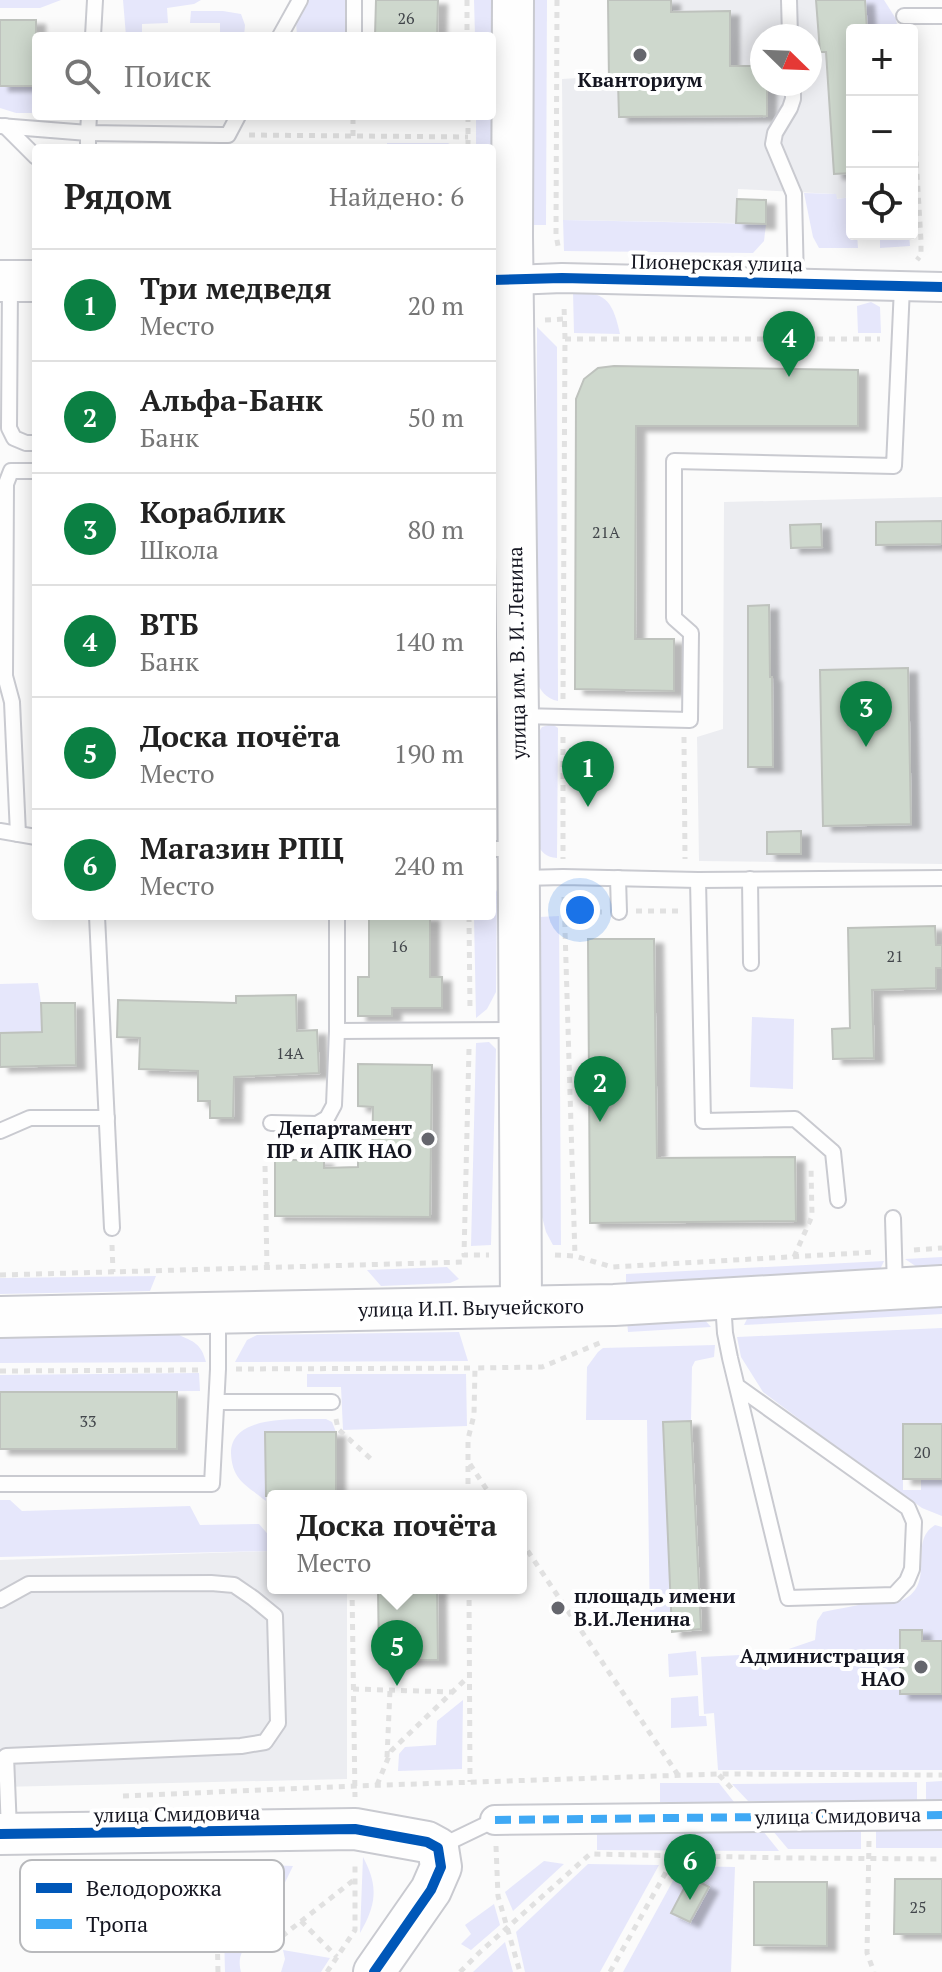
<!DOCTYPE html>
<html lang="ru">
<meta charset="utf-8">
<style>
:root{--surface:#fff;--page:#f6f6f6;--text:#222;--muted:#767676;--line:#e0e0e0;--accent:#0b8043}
body{margin:0;font-family:"PT Serif",serif;background:var(--page);color:var(--text)}
.controls{position:absolute;right:24px;top:24px;display:grid;overflow:hidden;border-radius:8px;box-shadow:0 4px 20px #0003}
.controls button{width:72px;height:72px;display:grid;place-items:center;padding:0;border:0;border-bottom:2px solid var(--line);background:var(--surface);color:var(--text);font:40px sans-serif}
.compass{position:absolute;left:750px;top:24px;width:72px;height:72px;border-radius:50%;background:var(--surface);box-shadow:0 4px 20px #0003;rotate:113deg}
.you{position:absolute;left:580px;top:910px;width:28px;height:28px;margin:-20px;border:6px solid #fff;border-radius:50%;background:#1a73e8;box-shadow:0 0 0 12px #1a73e833}
.badge{display:grid;place-items:center;width:52px;height:52px;border-radius:50%;background:var(--accent);color:#fff;font-size:26px;font-weight:700}
.pin{position:absolute;translate:-50% -66px;filter:drop-shadow(0 2px 4px #0008)}
.pin::after{content:'';position:absolute;top:42px;width:28px;height:24px;background:inherit;clip-path:polygon(0 0,100% 0,50% 100%)}
.popup{position:absolute;left:267px;top:1490px;width:260px;height:104px;box-sizing:border-box;display:grid;place-content:center;border-radius:8px;background:var(--surface);filter:drop-shadow(0 2px 6px #0005);font-size:26px;white-space:nowrap;color:var(--muted)}
.popup b{font-size:30px;color:var(--text)}
.popup::after{content:'';position:absolute;left:50%;top:100%;margin-left:-16px;border:16px solid transparent;border-top-color:var(--surface)}
.list{margin:0;padding:0;list-style:none}
h2{display:flex;justify-content:space-between;align-items:center;height:104px;margin:0;padding:0 32px;font-size:34px}
h2 small{font-size:26px;font-weight:400;color:var(--muted)}
.list li{display:grid;grid-template-columns:52px 1fr auto;gap:24px;align-items:center;box-sizing:border-box;height:112px;padding:0 32px;border-top:2px solid var(--line)}
.list b{display:block;font-size:30px;white-space:nowrap}
.list p{margin:0;font-size:26px;white-space:nowrap;color:var(--muted)}
.list em{font-size:26px;font-style:normal;color:var(--muted)}
.icon{flex:none;width:44px;height:44px;fill:none;stroke:currentColor;stroke-width:2;stroke-linecap:round;stroke-linejoin:round}
.map{position:relative;flex:none;width:942px;height:1972px;overflow:hidden}
.search{position:absolute;background:var(--surface);box-shadow:0 4px 20px #0003;left:32px;top:32px;width:464px;height:88px;display:flex;align-items:center;gap:20px;box-sizing:border-box;padding:0 28px;border-radius:8px;color:var(--muted);font-size:30px}
.panel{position:absolute;background:var(--surface);box-shadow:0 4px 20px #0003;left:32px;top:144px;width:464px;height:776px;border-radius:8px}
.map>svg:first-child{display:block}
</style>
<div class="map">
<svg width="942" height="1972" viewBox="0 0 942 1972">
<defs>
<filter id="shadow"><feDropShadow dx="9" dy="5" stdDeviation="2" flood-color="#0004"/></filter>
</defs>
<rect width="100%" height="100%" fill="#fbfbfb"/>
<!-- built -->
<g fill="#ecedf1" fill-rule="evenodd">
<path d="M608 0H865L852 30V197L836 199 835 194 738 189 736 223 563 220 562 79 609 76ZM762 36H810V84H762Z"/>
<path d="M942 497V864L699 861 697 737 723 729 724 502Z"/>
<path d="M273 1551V1588L276 1590 347 1591V1779L0 1787V1560Z"/>
</g>
<!-- green -->
<g fill="#e6e7fb">
<path d="M0 0H61L40 8H0Z"/>
<path d="M123 0H201L194 4 167 8 168 23 142 24V36H126Z"/>
<path d="M305 0H347V36H297L296 21Z"/>
<path d="M474 0H496L498 228H492V148H476V116H492V36H475Z"/>
<path d="M533 0H547L546 225H532Z"/>
<path d="M865 0H884L896 19 898 30H867Z"/>
<path d="M191 11H223L241 14 245 25 244 36H220V23H190Z"/>
<path d="M0 86H36V113H16L0 108Z"/>
<path d="M387 143H448L456 148H387Z"/>
<path d="M804 193 836 194 837 199 852 197V234H857L858 248H819L813 237Z"/>
<path d="M563 220 766 224 764 241 753 253 564 251Z"/>
<path d="M880 234H909L910 246 880 248Z"/>
<path d="M573 292C607 291 613 303 620 334L574 333Z"/>
<path d="M871 302 880 307 881 333H858L857 306Z"/>
<path d="M537 327 557 347 558 701C546 699 540 690 535 679Z"/>
<path d="M492 465 497 472V603L492 622Z"/>
<path d="M492 674 494 680 495 814 492 822Z"/>
<path d="M552 724 558 728 557 858C546 857 542 853 537 844L538 733 542 727Z"/>
<path d="M492 881 497 892 496 992 487 1009 476 1018 474 916H492Z"/>
<path d="M559 916 561 1245H553L546 1232 540 1209 539 917Z"/>
<path d="M38 983 41 1003 42 1032 0 1033V984Z"/>
<path d="M752 1017 794 1019 793 1089 750 1087Z"/>
<path d="M489 1042 496 1049 491 1245 471 1246 476 1043Z"/>
<path d="M942 1257V1266L917 1267 905 1259Z"/>
<path d="M884 1261 878 1274 626 1288V1274Z"/>
<path d="M447 1267 459 1279 450 1283 381 1286 367 1270Z"/>
<path d="M156 1276 150 1291 0 1294V1278Z"/>
<path d="M942 1302V1314L744 1325 750 1313Z"/>
<path d="M703 1318 711 1327 628 1332 627 1321Z"/>
<path d="M942 1328V1424L903 1425V1490H921V1479H942V1516L922 1508 811 1428 763 1392 741 1357 737 1337Z"/>
<path d="M459 1332 468 1361 235 1362 247 1340 257 1335Z"/>
<path d="M177 1334C194 1342 201 1343 206 1362L0 1363V1335Z"/>
<path d="M715 1345 714 1357 695 1361 692 1367 691 1421 663 1422 672 1628 650 1630 647 1420H586L587 1367 598 1352 603 1348Z"/>
<path d="M199 1373 200 1391 0 1392V1375Z"/>
<path d="M307 1374H466L467 1426 343 1430 341 1387H307Z"/>
<path d="M326 1419 332 1422 336 1432 265 1433 266 1501C246 1485 232 1480 231 1453 231 1413 299 1420 326 1419Z"/>
<path d="M0 1500H10L22 1511 190 1506 200 1525 259 1524 272 1539 273 1551 0 1557Z"/>
<path d="M935 1525 942 1527V1641H922V1630H900V1694H942V1770H718L714 1713 704 1714 701 1657 777 1653 815 1640 817 1621 823 1612C839 1609 856 1605 872 1603 882 1601 895 1604 903 1600 937 1583 907 1542 935 1525Z"/>
<path d="M696 1651 698 1675 669 1677 668 1654Z"/>
<path d="M698 1696 699 1716H706L707 1726 671 1728V1698Z"/>
<path d="M463 1700 462 1769 398 1771 399 1754 405 1747 436 1745 437 1721Z"/>
<path d="M942 1781V1801H926V1782Z"/>
<path d="M917 1782V1803L748 1801 732 1784Z"/>
<path d="M660 1783H719L734 1802H660Z"/>
<path d="M597 1830 763 1831 779 1851 597 1850Z"/>
<path d="M861 1830V1849H788L773 1831Z"/>
<rect x="876" y="1830" width="66" height="18"/>
<path d="M363 1857C379 1887 376 1905 360 1933Z"/>
<path d="M544 1861 564 1864 513 1911 505 1892Z"/>
<path d="M588 1864 659 1865 600 1972H525L516 1932Z"/>
<path d="M266 1865 293 1866 259 1936 224 1925Z"/>
<path d="M257 1866 221 1917V1866Z"/>
<path d="M681 1866 735 1867 731 1972H623Z"/>
<path d="M494 1904 500 1925 471 1950 461 1944 471 1934 465 1925Z"/>
<path d="M224 1934 248 1943C240 1953 238 1960 241 1972H225Z"/>
<path d="M505 1942 513 1972H473Z"/>
<path d="M283 1950 330 1958 321 1972H281L285 1959Z"/>
</g>
<!-- building -->
<g fill="#ced8cd" stroke="#bec2bd" stroke-width="2" filter="url(#shadow)">
<path d="M376 0H438L437 36H375Z"/>
<path d="M608 0H671V12L730 11V66H762V84H767V116L619 117 618 82H609Z"/>
<path d="M816 0H865L867 30H852V173L834 174 826 52H820Z"/>
<rect x="0" y="20" width="36" height="66"/>
<path d="M737 199 766 200V224L736 223Z"/>
<path d="M614 366 858 370V426H636L635 639H674V691L575 689 576 399 584 379 598 368Z"/>
<path d="M942 521V544L876 545V522Z"/>
<path d="M821 524 822 547 791 548 790 525Z"/>
<path d="M769 605 770 677H772L773 767H748V606Z"/>
<path d="M908 668 911 824 823 826 820 670Z"/>
<path d="M801 831V854H767V832Z"/>
<path d="M369 916H430V977H442V1008H392V1016H358V977H369Z"/>
<path d="M935 926 936 945H942V968H936V988L872 990 874 1058 833 1059 832 1029 850 1028 848 928Z"/>
<path d="M588 939H654L657 1158 795 1157 796 1221 590 1223Z"/>
<path d="M296 995 297 1031 317 1030 319 1073 234 1077 233 1118H210V1101H198V1071L139 1069 140 1038 117 1037 118 1000 236 1003V996Z"/>
<path d="M41 1003H75L76 1065 0 1067V1033L42 1032Z"/>
<path d="M358 1064 432 1065 430 1217 275 1216V1160H324V1168L358 1167V1160L372 1161 373 1107 358 1106Z"/>
<rect x="0" y="1392" width="177" height="57"/>
<path d="M691 1421 701 1629 672 1632 663 1422Z"/>
<rect x="903" y="1424" width="39" height="55"/>
<path d="M265 1432H336V1496H266Z"/>
<path d="M378 1588H437L438 1660H379Z"/>
<path d="M900 1630H922V1641H942V1694H900Z"/>
<path d="M690 1877 709 1887 690 1922 671 1913Z"/>
<path d="M895 1879H942V1934H894Z"/>
<path d="M754 1882H827V1946L754 1945Z"/>
</g>
<g fill="none" stroke-linecap="round" stroke-linejoin="round">
<!-- lane casing -->
<g stroke="#c9cad0" stroke-width="18">
<g id="lane">
<path d="M789 0 790 36"/>
<path d="M904 16H942"/>
<path d="M93 36 95 0"/>
<path d="M280 36 300 0"/>
<path d="M354 36V0"/>
<path d="M793 84V99L790 108 775 133 773 144 794 194 796 283"/>
<path d="M89 116 88 133 221 135H228L238 116"/>
<path d="M0 126 88 133V148"/>
<path d="M5 126 36 157"/>
<path d="M10 285 9 428 14 438 26 443H36"/>
<path d="M520 716 690 720 691 633 674 618V461L894 466 902 287"/>
<path d="M0 831 36 837"/>
<path d="M18 834 12 702 5 676 6 484 11 471H36"/>
<path d="M492 849H518"/>
<path d="M523 878 563 877 698 880 942 878"/>
<path d="M618 878 619 912"/>
<path d="M750 879 751 963"/>
<path d="M698 880 703 1121 795 1119 833 1152 838 1200"/>
<path d="M97 916 112 1228"/>
<path d="M337 916V1031L516 1030"/>
<path d="M271 1123 317 1124 327 1118 334 1105 337 1031"/>
<path d="M0 1131 30 1118H107"/>
<path d="M893 1218 895 1288"/>
<path d="M723 1302 725 1333 730 1358 788 1598 894 1595 907 1581 912 1569 914 1522 908 1508 737 1386"/>
<path d="M217 1402H332"/>
<path d="M0 1484H212L218 1369V1317"/>
<path d="M0 1600 29 1584 211 1583 234 1585 253 1598 275 1616 278 1723 265 1742 241 1746 6 1756 9 1830"/>
<path d="M441 1846 495 1820"/>
</g>
</g>
<!-- street casing -->
<g stroke="#c9cad0" stroke-width="32">
<g id="street">
<path d="M513 280 562 278 942 287"/>
<path d="M495 1820 942 1815"/>
</g>
</g>
<!-- secondary casing -->
<g stroke="#c9cad0" stroke-width="44">
<g id="secondary">
<path d="M513 0 512 236 518 716 521 1306"/>
<path d="M0 281H36"/>
<path d="M0 1317 614 1305 942 1286"/>
<path d="M0 1834 355 1829 427 1842 438 1848 441 1867 431 1890 374 1972"/>
</g>
</g>
<!-- path -->
<g stroke="#e1e1e1" stroke-width="5" stroke-dasharray="6 6" stroke-linecap="butt">
<path d="M467 0V36"/>
<path d="M557 0 556 235 559 251"/>
<path d="M912 90 921 241V255L917 260"/>
<path d="M468 116V148"/>
<path d="M249 135 468 137"/>
<path d="M353 136V116"/>
<path d="M545 320 565 319"/>
<path d="M565 339H880"/>
<path d="M563 699 565 339 564 305"/>
<path d="M563 737V859"/>
<path d="M684 737 685 859"/>
<path d="M564 897 575 1256"/>
<path d="M636 911H678"/>
<path d="M564 912H602"/>
<path d="M469 916 470 1011"/>
<path d="M469 1049 464 1255H489"/>
<path d="M112 1245 113 1272"/>
<path d="M914 1250 942 1248"/>
<path d="M555 1255 575 1256 612 1267 876 1252"/>
<path d="M794 1257 812 1216 811 1169"/>
<path d="M267 1268 265 1165 277 1144"/>
<path d="M0 1275 465 1262"/>
<path d="M236 1369 475 1368"/>
<path d="M0 1371 198 1370"/>
<path d="M336 1419 338 1429 372 1460"/>
<path d="M470 1464 491 1496"/>
<path d="M468 1496V1439L474 1415 475 1368 542 1367 602 1342"/>
<path d="M521 1541 678 1775"/>
<path d="M352 1588 355 1797"/>
<path d="M469 1588 470 1782"/>
<path d="M353 1689 452 1692"/>
<path d="M387 1757 390 1690"/>
<path d="M719 1775 734 1791"/>
<path d="M377 1785 391 1751 468 1677"/>
<path d="M123 1796 355 1786 719 1774 942 1775"/>
<path d="M869 1841 867 1953 874 1972"/>
<path d="M496 1846 498 1896 520 1972"/>
<path d="M215 1862 217 1930 263 1864"/>
<path d="M301 1921 337 1957"/>
<path d="M218 1928 267 1948 355 1879"/>
<path d="M217 1930 218 1972"/>
<path d="M327 1972 355 1930V1861"/>
<path d="M460 1972 480 1952 590 1854 792 1858 942 1859"/>
<path d="M610 1972 675 1856"/>
</g>
<!-- lane -->
<use href="#lane" stroke="#fefefe" stroke-width="14"/>
<!-- street -->
<use href="#street" stroke="#fefefe" stroke-width="28"/>
<!-- secondary -->
<use href="#secondary" stroke="#fefefe" stroke-width="40"/>
<!-- quiet -->
<path stroke="#3fa9f5" stroke-width="8" stroke-dasharray="16 8" stroke-linecap="butt" d="M495 1820 942 1815"/>
<!-- cycleway casing -->
<g stroke="#fff" stroke-width="15">
<g id="cycleway">
<path d="M492 280 562 278 942 287"/>
<path d="M0 1834 355 1829 427 1842 438 1848 441 1867 431 1890 374 1972"/>
</g>
</g>
<!-- cycleway -->
<use href="#cycleway" stroke="#0057b8" stroke-width="10"/>
</g>
<!-- markers -->
<g fill="#65666d" stroke="#fff" stroke-width="3">
<circle cx="640" cy="55" r="8"/>
<circle cx="428" cy="1139" r="8"/>
<circle cx="558" cy="1608" r="8"/>
<circle cx="921" cy="1667" r="8"/>
</g>
<g text-anchor="middle" stroke-width="8" stroke-linejoin="round" paint-order="stroke">
<!-- number labels -->
<g font-size="16" fill="#42464b">
<text x="406" y="24">26</text>
<text x="606" y="538">21А</text>
<text x="399" y="952">16</text>
<text x="895" y="962">21</text>
<text x="290" y="1059">14А</text>
<text x="88" y="1427">33</text>
<text x="922" y="1458">20</text>
<text x="918" y="1913">25</text>
</g>
<!-- poi labels -->
<g font-size="20" font-weight="bold" fill="#141520" stroke="#fff" text-anchor="end">
<text x="640" y="87" text-anchor="middle">Кванториум</text>
<text x="412" y="1135">Департамент<tspan x="412" dy="23">ПР и АПК НАО</tspan></text>
<text x="574" y="1603" text-anchor="start">площадь имени<tspan x="574" dy="23">В.И.Ленина</tspan></text>
<text x="905" y="1663">Администрация<tspan x="905" dy="23">НАО</tspan></text>
</g>
<!-- street labels -->
<g font-size="20" fill="#141520" stroke="#fff">
<text transform="translate(717 263) rotate(1)" y="7">Пионерская улица</text>
<text transform="translate(517 653) rotate(-91)" y="7">улица им. В. И. Ленина</text>
<text transform="translate(471 1308) rotate(-1)" y="7">улица И.П. Выучейского</text>
<text transform="translate(177 1814) rotate(-1)" y="7">улица Смидовича</text>
<text transform="translate(838 1816) rotate(-1)" y="7">улица Смидовича</text>
</g>
</g>
<!-- legend -->
<rect x="20" y="1860" width="264" height="92" rx="12" fill="#fff" stroke="#b8b9bc" stroke-width="2"/>
<rect x="36" y="1883" width="36" height="10" fill="#0057b8"/>
<rect x="36" y="1919" width="36" height="10" fill="#3fa9f5"/>
<g font-size="22" fill="#141520">
<text x="86" y="1896">Велодорожка</text>
<text x="86" y="1932">Тропа</text>
</g>
</svg>
<div class="controls">
<button>+</button>
<button>−</button>
<button><svg class="icon" aria-label="locate" viewBox="0 0 24 24"><circle cx="12" cy="12" r="6"/><path d="M12 2v4M12 18v4M2 12h4M18 12h4"/></svg></button>
</div>
<svg class="compass" viewBox="-18 -18 36 36"><path d="M0-13l5 13h-10z" fill="#e53935"/><path d="M0 13l5-13h-10z" fill="#767676"/></svg>
<div class="you"></div>
<div class="pin badge" style="left:588px;top:807px">1</div>
<div class="pin badge" style="left:600px;top:1122px">2</div>
<div class="pin badge" style="left:866px;top:747px">3</div>
<div class="pin badge" style="left:789px;top:377px">4</div>
<div class="pin badge" style="left:397px;top:1686px">5</div>
<div class="popup"><b>Доска почёта</b>Место</div>
<div class="pin badge" style="left:690px;top:1900px">6</div>
<div class="search"><svg class="icon" aria-label="search" viewBox="0 0 24 24"><circle cx="10" cy="10" r="6"/><path d="M15 15l6 6"/></svg>Поиск</div>
<section class="panel">
<h2>Рядом<small>Найдено: 6</small></h2>
<ul class="list">
<li><span class="badge">1</span><div><b>Три медведя</b><p>Место</p></div><em>20 m</em></li>
<li><span class="badge">2</span><div><b>Альфа-Банк</b><p>Банк</p></div><em>50 m</em></li>
<li><span class="badge">3</span><div><b>Кораблик</b><p>Школа</p></div><em>80 m</em></li>
<li><span class="badge">4</span><div><b>ВТБ</b><p>Банк</p></div><em>140 m</em></li>
<li><span class="badge">5</span><div><b>Доска почёта</b><p>Место</p></div><em>190 m</em></li>
<li><span class="badge">6</span><div><b>Магазин РПЦ</b><p>Место</p></div><em>240 m</em></li>
</ul>
</section>
</div>
